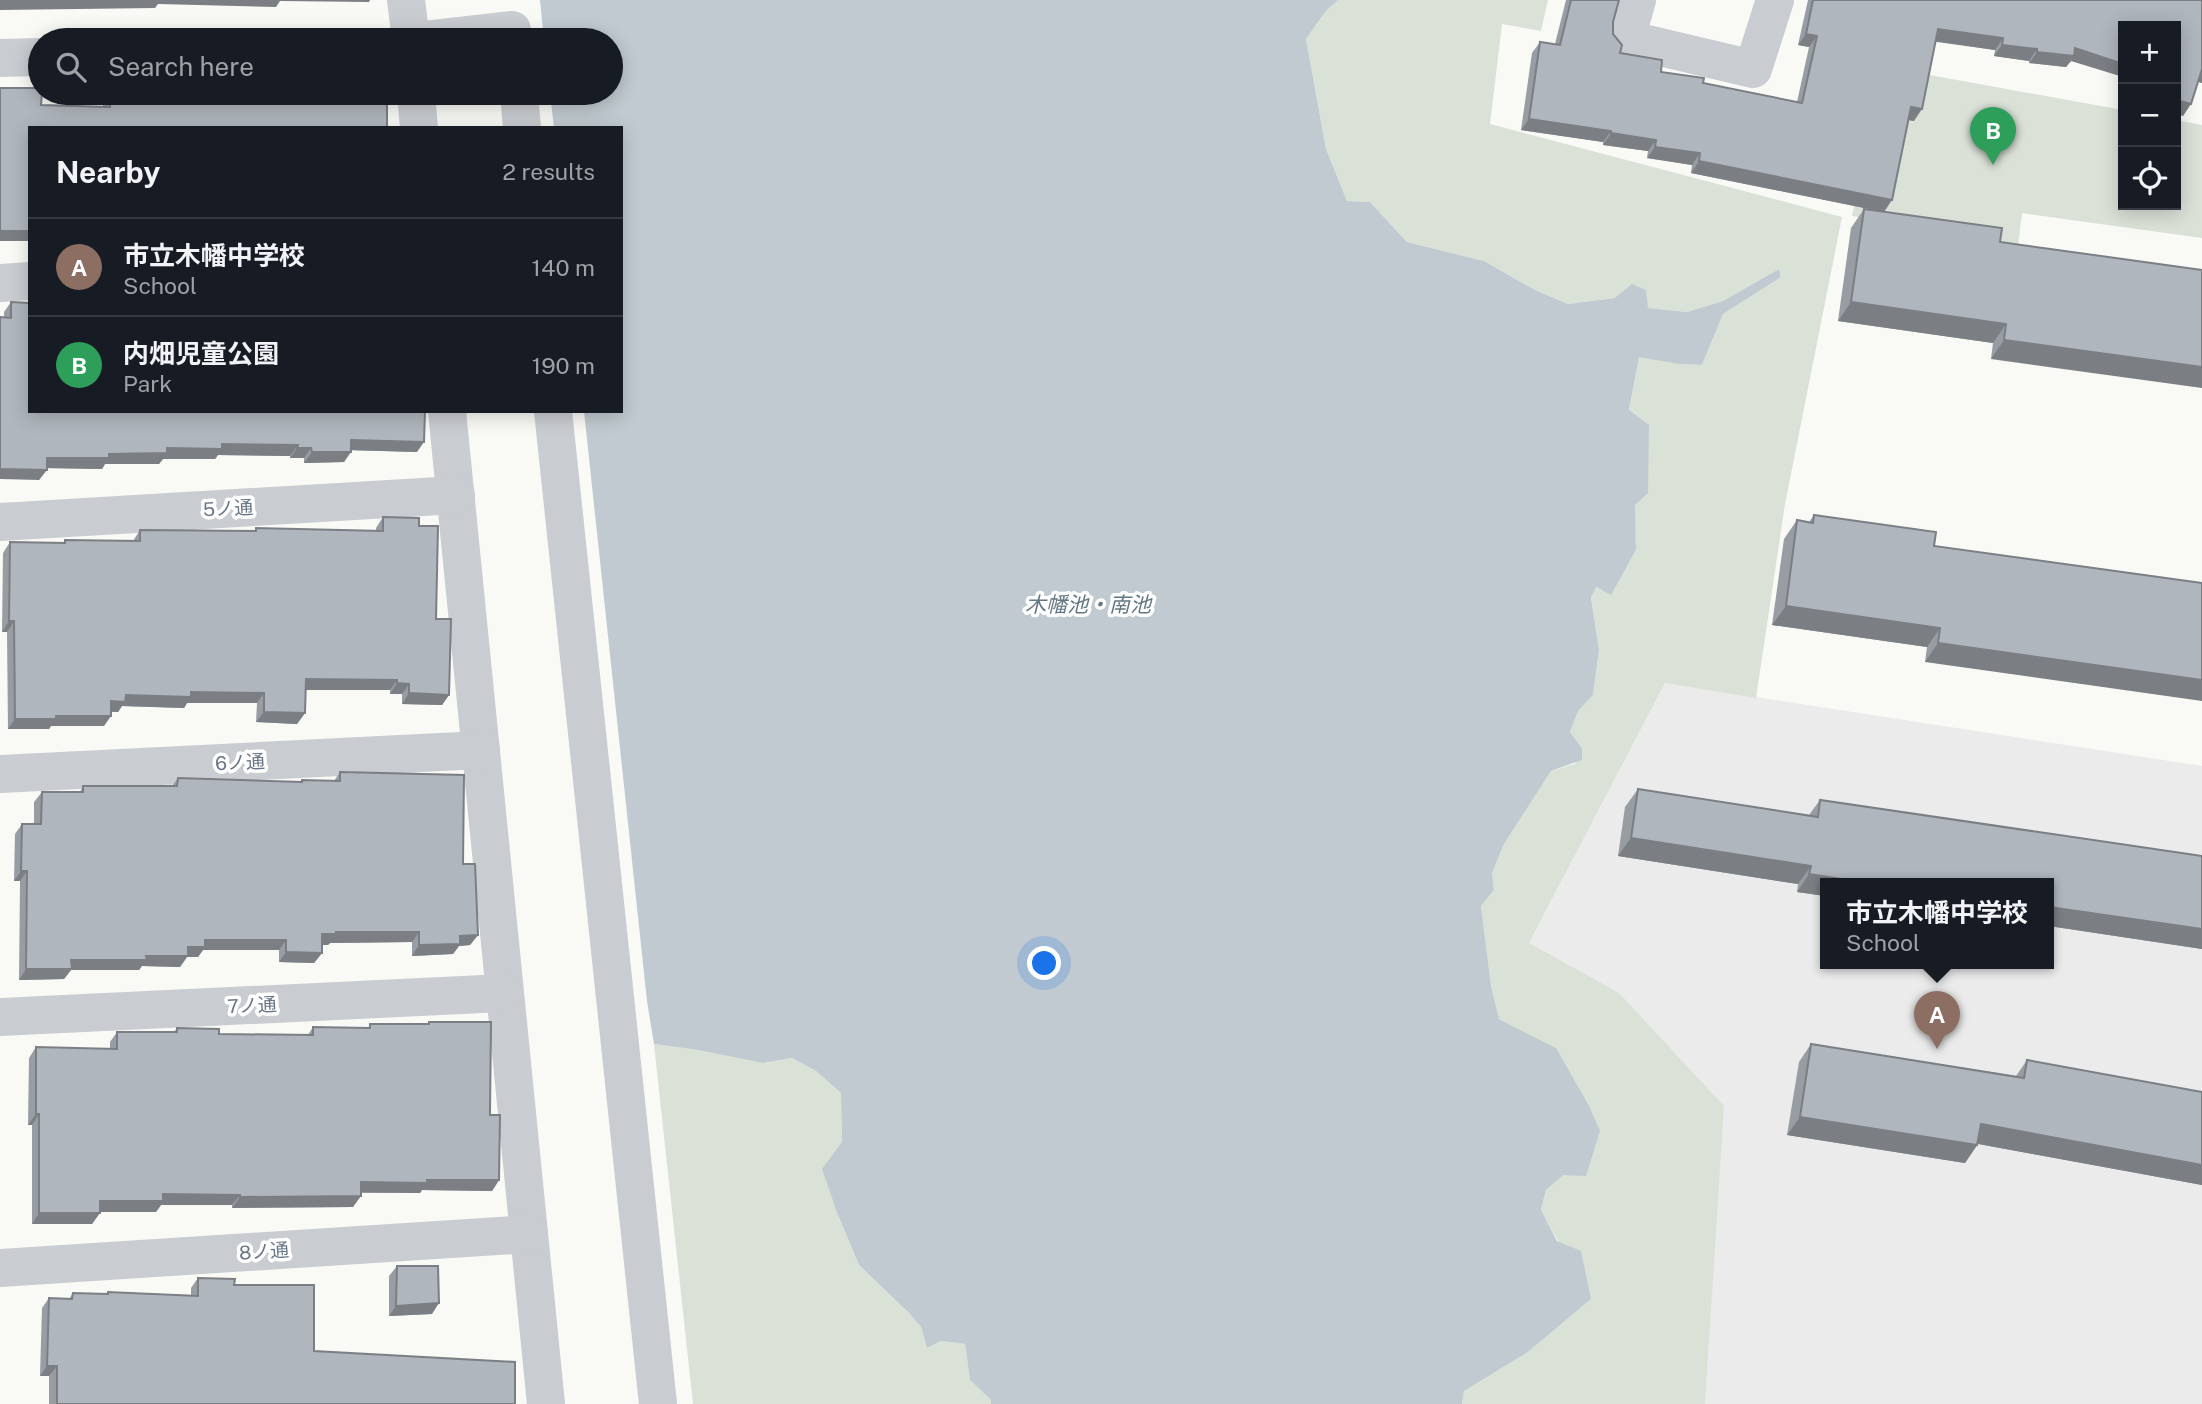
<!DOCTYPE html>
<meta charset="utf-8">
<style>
:root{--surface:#171b24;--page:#20242c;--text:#f1f3f6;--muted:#9ea1a6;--line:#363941;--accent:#e86727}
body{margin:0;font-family:"Public Sans","Noto Sans JP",sans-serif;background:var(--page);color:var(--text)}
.controls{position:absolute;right:21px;top:21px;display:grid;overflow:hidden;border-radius:0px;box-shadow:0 4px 18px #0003}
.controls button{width:63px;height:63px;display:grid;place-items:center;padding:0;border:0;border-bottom:2px solid var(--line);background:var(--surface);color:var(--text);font:35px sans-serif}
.you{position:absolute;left:1045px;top:964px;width:24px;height:24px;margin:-18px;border:5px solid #fff;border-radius:50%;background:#1a73e8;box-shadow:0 0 0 10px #1a73e833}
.badge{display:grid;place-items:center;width:46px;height:46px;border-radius:50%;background:var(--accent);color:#fff;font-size:23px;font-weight:700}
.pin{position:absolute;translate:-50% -58px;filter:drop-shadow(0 2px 4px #0008)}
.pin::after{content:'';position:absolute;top:37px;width:24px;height:21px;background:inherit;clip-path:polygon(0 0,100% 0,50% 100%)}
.popup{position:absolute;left:1820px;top:878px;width:234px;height:91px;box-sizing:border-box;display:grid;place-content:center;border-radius:0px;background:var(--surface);filter:drop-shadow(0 2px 5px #0005);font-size:23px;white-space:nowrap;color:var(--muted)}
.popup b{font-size:26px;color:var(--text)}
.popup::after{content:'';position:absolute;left:50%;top:100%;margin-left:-14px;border:14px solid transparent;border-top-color:var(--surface)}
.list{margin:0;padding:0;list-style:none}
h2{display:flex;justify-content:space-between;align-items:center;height:91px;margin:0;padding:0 28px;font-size:30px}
h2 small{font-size:23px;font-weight:400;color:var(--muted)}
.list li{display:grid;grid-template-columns:46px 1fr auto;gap:21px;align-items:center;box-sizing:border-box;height:98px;padding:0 28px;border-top:2px solid var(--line)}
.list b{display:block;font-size:26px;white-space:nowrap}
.list p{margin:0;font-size:23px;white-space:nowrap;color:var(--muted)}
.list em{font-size:23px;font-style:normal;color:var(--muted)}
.icon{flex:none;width:38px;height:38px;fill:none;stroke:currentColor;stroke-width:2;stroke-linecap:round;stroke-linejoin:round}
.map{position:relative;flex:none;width:2202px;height:1404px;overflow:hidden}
.search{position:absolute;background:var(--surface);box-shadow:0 4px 18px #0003;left:28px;top:28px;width:595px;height:77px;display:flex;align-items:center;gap:18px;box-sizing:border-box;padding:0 24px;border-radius:38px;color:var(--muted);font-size:26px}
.panel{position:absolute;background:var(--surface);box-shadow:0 4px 18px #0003;left:28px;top:126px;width:595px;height:287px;border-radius:0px}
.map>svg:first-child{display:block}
</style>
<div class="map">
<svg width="2202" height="1404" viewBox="0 0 2202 1404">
<rect width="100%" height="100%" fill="#f9f9f6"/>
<!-- built -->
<path fill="#eaebea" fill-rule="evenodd" d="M1665 683 2202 766V1404H1705L1723 1106 1529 943ZM1825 883H2049V963H1825Z"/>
<!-- green -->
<g fill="#dae1d7">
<path d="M1338 0H1548L1541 31 1502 24 1490 124 1842 217 1785 504 1756 698 1665 683 1529 943 1619 993 1724 1106 1705 1404H1462L1464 1391 1528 1352 1591 1299 1541 1211 1546 1190 1563 1174 1556 1048 1499 1019 1491 987 1481 906 1494 890 1492 873 1504 844 1551 771 1575 764 1582 748 1570 732 1578 710 1593 695 1599 650 1591 596 1595 587 1611 594 1636 550 1629 411 1639 356 1679 364 1702 365 1723 314 1781 277 1779 269 1723 301 1687 312 1647 308 1615 298 1568 304 1535 290 1484 261 1407 242 1370 202 1347 201 1326 149 1306 39 1325 12Z"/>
<path d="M1880 66 2123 110V205H2176V120L2202 125V238L2022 213 2018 246 1852 216Z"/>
<path d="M654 1044 698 1050 763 1063 792 1058 816 1071 841 1093 842 1142 838 1215 859 1265 909 1313 921 1327 927 1348 941 1341 965 1344 970 1380 991 1400V1404H693Z"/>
</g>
<!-- water -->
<path fill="#c1cad0" d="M540 0H1338L1325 12 1306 39 1326 149 1347 201 1370 202 1407 242 1484 261 1535 290 1568 304 1615 298 1632 284 1646 290 1648 308 1687 312 1723 301 1779 269 1781 277 1723 314 1702 365 1679 364 1639 357 1629 410 1649 425 1648 493 1635 505 1636 550 1611 595 1596 587 1591 597 1599 650 1593 695 1578 711 1570 732 1582 748V760L1551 771 1504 844 1492 873 1494 890 1481 906 1491 986 1499 1019 1556 1048 1589 1106 1600 1131 1586 1176 1563 1175 1546 1190 1541 1210 1557 1241 1581 1251 1591 1299 1528 1352 1464 1391 1462 1404H991V1400L970 1380 965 1344 941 1341 927 1348 921 1327 909 1313 859 1265 838 1215 822 1169 842 1142 841 1093 816 1071 792 1058 763 1063 698 1050 654 1044 647 1001 584 411H621V128H554L550 93H611V40H544Z"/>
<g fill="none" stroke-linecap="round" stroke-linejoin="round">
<!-- minor -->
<g stroke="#c9ccd0" stroke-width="38">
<path d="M406 0 411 40"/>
<path d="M1637 0 1626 39 1753 69 1775 0"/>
<path d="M425 40 512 30"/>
<path d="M0 58 40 57"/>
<path d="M416 93 419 128"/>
<path d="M519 93 522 128"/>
<path d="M0 283 30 281"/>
<path d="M447 411 546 1404"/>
<path d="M553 411 658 1404"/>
<path d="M0 522 456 495"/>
<path d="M0 774 481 750"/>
<path d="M0 1017 504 993"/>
<path d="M0 1268 529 1234"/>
</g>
</g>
<!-- wall -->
<g fill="#979da3">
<path d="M1566 0H1619L1613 22V34L1620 53 1661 72 1703 83 1797 102 1809 47 1798 45 1808 0H2202V83L2198 82 2183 116 2176 26 2071 61 2066 67 2029 63V61L1994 56 1995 50 1936 41 1914 121 1908 120 1884 212 1691 173 1692 165 1647 158 1648 151 1603 145V142L1521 130 1532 53 1540 42 1555 44Z"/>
<path d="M0 88 41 105 103 107V93H387L30 128V241H0Z"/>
<path d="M1864 209 2000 242 2202 270 1991 359 1993 343 1838 321 1851 228Z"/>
<path d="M11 302 417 452 351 450 344 462 304 463V458H290V456L218 455 215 459H163L159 464H105L102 469 47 468 39 480 4 318V312Z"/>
<path d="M1814 515 1934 546 2202 583 1925 662 1927 647 1772 625 1784 539 1797 520 1809 522Z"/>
<path d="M383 517 419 526 449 695 442 705 402 704V694H390V690H305V713L297 724 256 722 257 703H187L184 708 122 706 118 712H111L104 726H51L49 729H8L7 632H2L3 553 10 542 63 543 65 540 133 541 140 530 255 531 256 528 376 531V528Z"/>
<path d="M340 772 463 864 478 935 470 945 459 946 453 954 412 956V942L330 943 328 945H322V953L314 963 279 962V950H203L198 957H187L180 967 142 966 139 970H71L64 979 19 980 20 881H14L15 834 22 824H34V802L42 792H80L83 786H172L178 778 300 782 302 780 334 781Z"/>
<path d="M1638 789 1809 815 1820 800 2202 856V949L2049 926 1825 883V896L1797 892 1798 884 1618 856 1625 807Z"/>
<path d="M429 1022 490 1115 499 1180 492 1191 422 1190 420 1193H361L353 1207 232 1208V1205H161L156 1212H100L92 1224H32V1125H28L29 1058 36 1047 110 1049V1042L117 1032H174L177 1028 219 1034 308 1035 313 1027 368 1028 370 1024H427Z"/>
<path d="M1811 1044 2016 1076 2027 1060 2202 1092V1185L1978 1144 1965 1163 1787 1135 1799 1062Z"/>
<path d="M397 1266 432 1314 389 1316V1276Z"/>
<path d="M198 1278 234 1285 314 1351 515 1404H49V1376H40L42 1308 49 1298 69 1299 73 1293 107 1294 108 1292 191 1295V1288Z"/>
</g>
<!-- shaded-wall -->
<g fill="#7b7f84">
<path d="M0 0H370L369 2 280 1 276 7 158 4 155 8 0 10Z"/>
<path d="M1938 29 2003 38 1995 50 1930 41Z"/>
<path d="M1806 34 1817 36 1809 47 1798 45Z"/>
<path d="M2002 45 2037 49 2029 61 1994 56Z"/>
<path d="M2075 48 2123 64V77L2071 61 2066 67 2029 63 2037 52Z"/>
<path d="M2202 69V83L2194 80Z"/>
<path d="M2176 100 2191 104 2183 116 2176 114Z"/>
<path d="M1911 107 1922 109 1914 121 1903 119Z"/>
<path d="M1529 119 1611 131 1603 142 1521 130Z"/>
<path d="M1611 133 1656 140 1648 151 1603 145Z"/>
<path d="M1655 147 1700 153 1692 165 1647 158Z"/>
<path d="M1699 161 1892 200 1884 212 1691 173Z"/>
<rect x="0" y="231" width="30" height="10"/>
<path d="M1851 302 2006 324 1993 343 1838 321Z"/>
<path d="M2004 340 2202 367V388L1991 359Z"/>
<path d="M351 440 424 442 417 452 344 450Z"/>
<path d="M222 444 298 445 290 456 218 455 215 459H163L159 464H105L102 469 40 468 47 458Z"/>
<path d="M297 448H311L304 458H290Z"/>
<path d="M312 452H351L344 462 304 463Z"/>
<path d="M0 469 47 470 39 480 0 479Z"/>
<path d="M1786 606 1940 628 1927 647 1772 625Z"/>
<path d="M9 621H14L7 632H2Z"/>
<path d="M1938 643 2202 680V701L1925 662Z"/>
<path d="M306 679 397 680 390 690H299Z"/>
<path d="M397 683 409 684 402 694H390Z"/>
<path d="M191 692 264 693 257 703H187L184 708 122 706 118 712 104 711 111 701 126 695Z"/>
<path d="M409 693 449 695 442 705 402 704Z"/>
<path d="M264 712 305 713 297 724 256 722Z"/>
<path d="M56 716H111L104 726H51L49 729H8L15 719Z"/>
<path d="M1631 838 1811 866 1798 884 1618 856Z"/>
<path d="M21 871H27L20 881H14Z"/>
<path d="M1809 874 1867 883H1825V896L1797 892Z"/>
<path d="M2049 907 2202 929V949L2049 926Z"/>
<path d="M336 932H419L412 942 330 943 328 945H315L322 934Z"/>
<path d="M478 935 470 945 459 946 453 954 412 956 419 945 460 936Z"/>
<path d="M205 940H286L279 950H203L198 957H187L180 967 142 966 139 970H71L64 979 19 980 26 969 71 960 146 956 188 947Z"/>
<path d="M286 952 322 953 314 963 279 962Z"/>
<path d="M36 1114H39L32 1125H28Z"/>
<path d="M1800 1117 1977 1145 1965 1163 1787 1135Z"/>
<path d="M1981 1124 2202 1165V1185L1968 1142Z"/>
<path d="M427 1180H499L492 1191 422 1190 420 1193 353 1192 361 1182Z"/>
<path d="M163 1194 240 1195 232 1205H161L156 1212H93L100 1201Z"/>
<path d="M361 1196 353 1207 232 1208 240 1197Z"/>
<path d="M39 1213H100L92 1224H32Z"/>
<path d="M439 1303 432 1314 389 1316 396 1306Z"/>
<path d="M47 1366H57L49 1376H40Z"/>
</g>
<!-- building -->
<g fill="#b0b6bd" stroke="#7b7f84" stroke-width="2">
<path d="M1571 0H1619L1613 22V34L1622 45 1620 53 1662 60 1661 72 1704 78 1703 83 1802 103 1817 36 1806 34 1813 0H2202V69L2191 104 2176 100V26H2123V64L2075 48 2074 56 2037 52V49L2002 45 2003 38 1938 29 1922 109 1911 107 1892 200 1699 161 1700 153 1655 147 1656 140 1611 133V131L1529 119 1540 42 1560 45Z"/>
<path d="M0 88H40V93H42L41 105 110 107V93H387V128H30V231H0Z"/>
<path d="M1864 209 2002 228 2000 242 2202 270V367L2004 340 2006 324 1851 302Z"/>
<path d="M11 302 30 303V411H425L424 442 351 440V452H312L311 448H297L298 445 222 444V449L167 448V453L109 454V458H47V470L0 469V317L11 318Z"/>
<path d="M1814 515 1936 532 1934 546 2202 583V680L1938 643 1940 628 1786 606 1797 520 1813 523Z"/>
<path d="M383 517 419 518V526H438L436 619H451L449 695 409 693V684L397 683V680L306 679 305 713 264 712V693L191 692V697L126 695 125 702 111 701V716H56V719H15L14 621H9L10 542 65 543V540L140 541V530L256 531V528L383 531Z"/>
<path d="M340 772 464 775 463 864H475L478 935 460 936V944L419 945V932H336V934H322V953L286 952V940H205V947H188V956H146L147 960H71L72 969H26L27 871H21L22 824H41L42 792H83V786H177L178 778 302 782V780L340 781Z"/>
<path d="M1638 789 1818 817 1820 800 2202 856V929L2049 907V883H1867L1809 874 1811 866 1631 838Z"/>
<path d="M429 1022H491L490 1115H500L499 1180H427V1183L361 1182V1196L240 1197V1195L163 1194V1201H100V1213H39V1114H36V1047L117 1049V1032H177V1028L219 1029V1034L313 1035V1027L370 1028V1024H429Z"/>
<path d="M1811 1044 2024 1078 2027 1060 2202 1092V1165L1981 1124 1977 1145 1800 1117Z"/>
<path d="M397 1266H438L439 1303 396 1306Z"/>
<path d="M198 1278 235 1279 234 1285H314V1351L515 1362V1404H57V1366H47L49 1298 72 1299 73 1293 108 1294V1292L198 1296Z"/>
</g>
<g text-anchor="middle" stroke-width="7" stroke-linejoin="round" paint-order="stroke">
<!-- street labels -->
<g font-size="19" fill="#677688" stroke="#fff">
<text transform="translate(228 508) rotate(-3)" y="7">5ノ通</text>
<text transform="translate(240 762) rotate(-3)" y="7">6ノ通</text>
<text transform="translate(252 1005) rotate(-3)" y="7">7ノ通</text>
<text transform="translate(264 1251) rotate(-4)" y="7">8ノ通</text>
</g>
<!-- water labels -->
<g font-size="21" font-style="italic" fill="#637783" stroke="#fff">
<text x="1088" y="612">木幡池・南池</text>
</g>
</g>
</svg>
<div class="controls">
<button>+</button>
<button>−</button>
<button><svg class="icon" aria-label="locate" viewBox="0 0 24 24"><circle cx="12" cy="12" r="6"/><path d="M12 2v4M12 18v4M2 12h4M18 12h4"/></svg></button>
</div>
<div class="you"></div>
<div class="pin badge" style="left:1937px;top:1049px;background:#8d6e63">A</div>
<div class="popup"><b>市立木幡中学校</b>School</div>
<div class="pin badge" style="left:1993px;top:165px;background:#2e9e5b">B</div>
<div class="search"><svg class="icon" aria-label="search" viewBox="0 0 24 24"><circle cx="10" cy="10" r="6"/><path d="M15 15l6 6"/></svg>Search here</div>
<section class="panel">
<h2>Nearby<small>2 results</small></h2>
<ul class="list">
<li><span class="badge" style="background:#8d6e63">A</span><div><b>市立木幡中学校</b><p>School</p></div><em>140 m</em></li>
<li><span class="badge" style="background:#2e9e5b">B</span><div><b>内畑児童公園</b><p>Park</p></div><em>190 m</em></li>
</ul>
</section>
</div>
